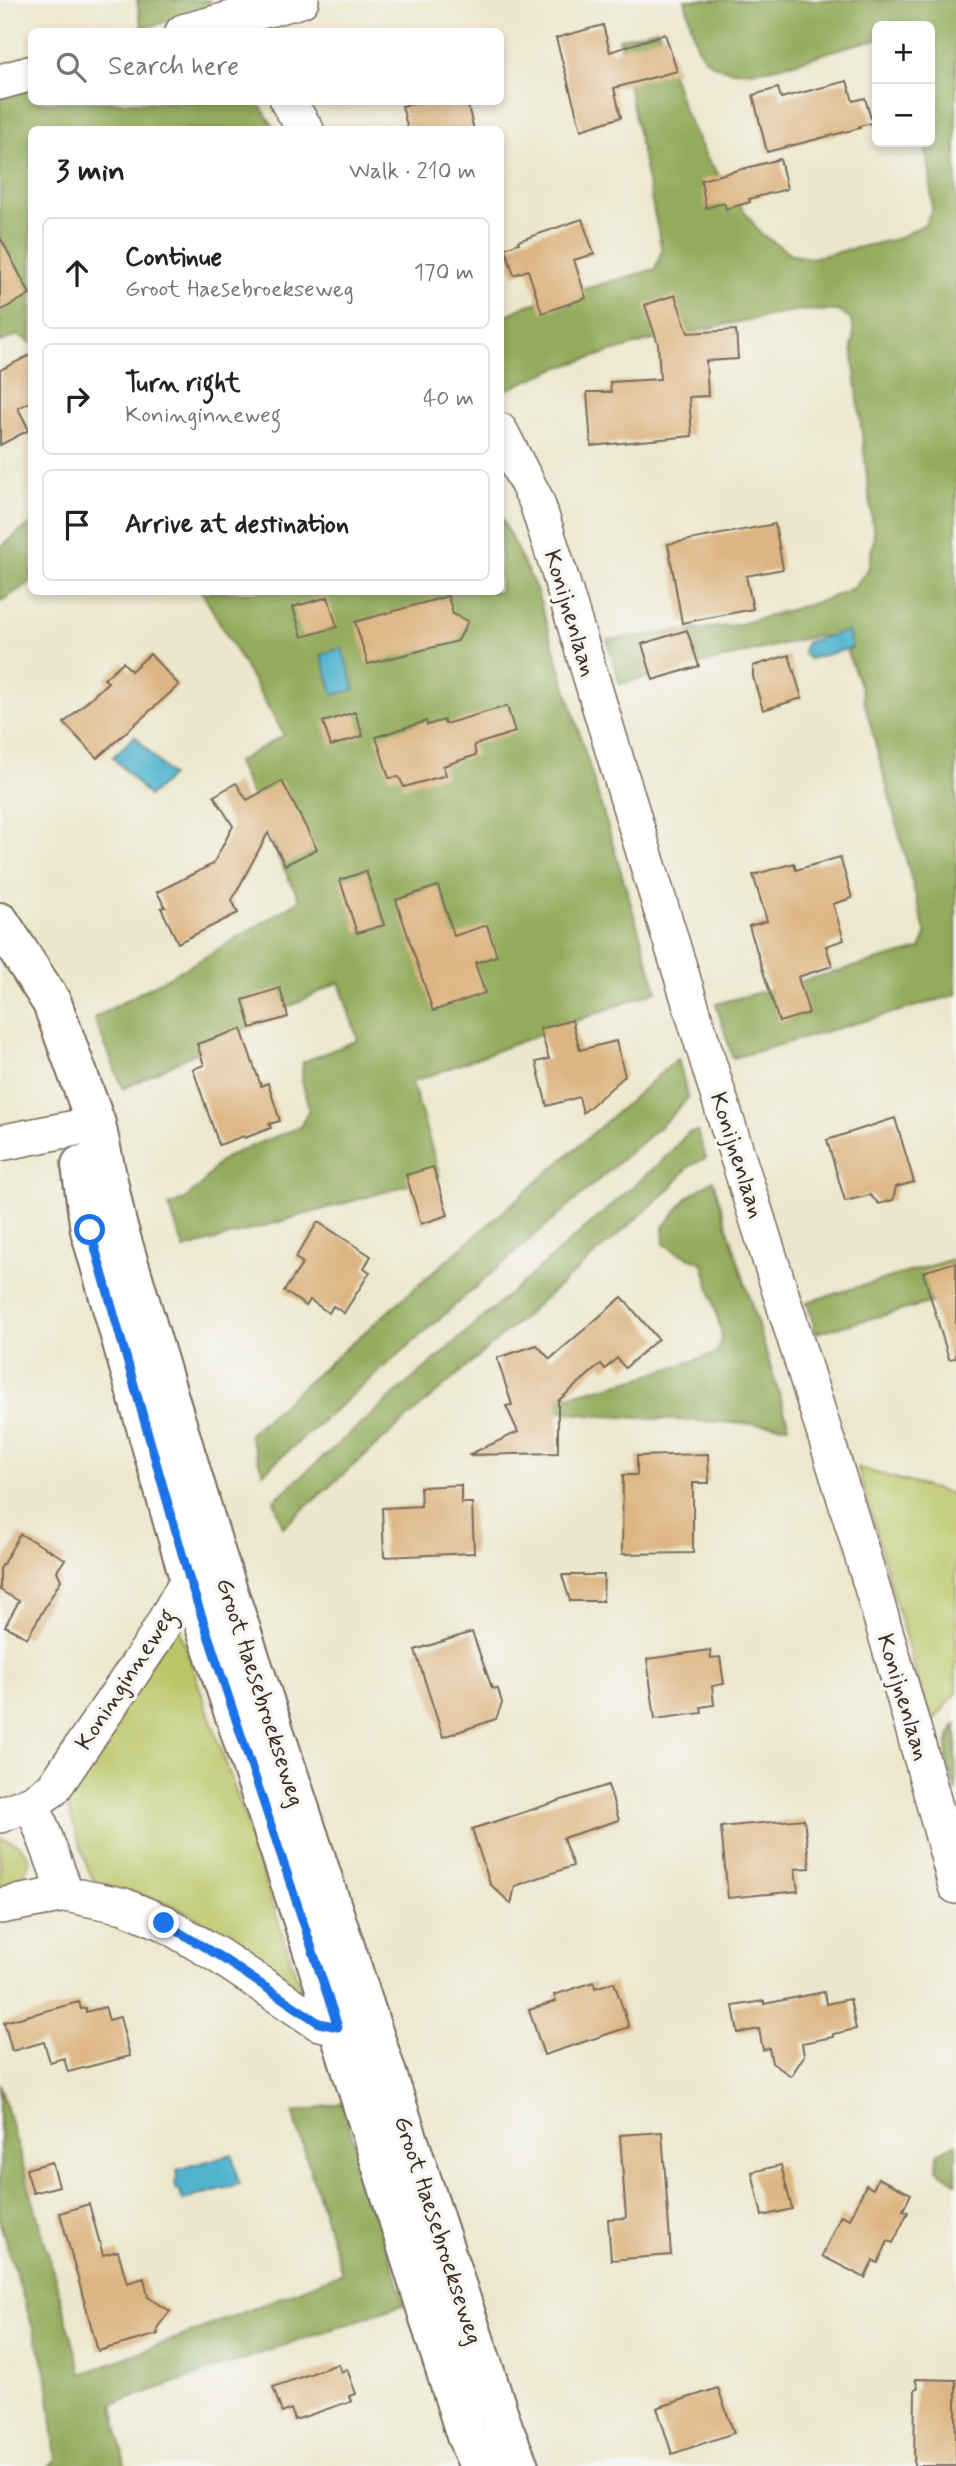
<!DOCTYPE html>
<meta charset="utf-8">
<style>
:root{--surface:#fff;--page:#f2f2f2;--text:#222;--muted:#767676;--line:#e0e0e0}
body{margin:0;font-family:Mynerve,sans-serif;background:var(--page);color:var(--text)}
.controls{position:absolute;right:21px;top:21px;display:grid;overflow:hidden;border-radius:10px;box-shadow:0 4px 10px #0003}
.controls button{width:63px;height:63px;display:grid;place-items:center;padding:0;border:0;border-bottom:2px solid var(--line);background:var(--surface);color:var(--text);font:35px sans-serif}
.stop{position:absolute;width:21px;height:21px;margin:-16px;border:5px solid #1a73e8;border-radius:50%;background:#fff}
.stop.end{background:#1a73e8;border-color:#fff;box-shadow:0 2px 7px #0008}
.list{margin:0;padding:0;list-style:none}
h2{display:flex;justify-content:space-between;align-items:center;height:91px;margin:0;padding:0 28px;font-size:30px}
h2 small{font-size:23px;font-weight:400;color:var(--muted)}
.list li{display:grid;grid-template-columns:46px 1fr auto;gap:21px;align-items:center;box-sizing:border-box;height:112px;margin:0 14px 14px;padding:0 14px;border:2px solid var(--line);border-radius:10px}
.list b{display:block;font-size:26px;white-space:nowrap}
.list p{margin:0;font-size:23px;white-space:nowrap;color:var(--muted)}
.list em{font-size:23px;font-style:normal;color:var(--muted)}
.icon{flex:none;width:38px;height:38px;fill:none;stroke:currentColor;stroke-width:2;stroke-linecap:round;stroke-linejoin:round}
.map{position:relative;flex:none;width:956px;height:2466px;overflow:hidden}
.search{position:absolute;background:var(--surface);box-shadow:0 4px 10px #0003;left:28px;top:28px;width:476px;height:77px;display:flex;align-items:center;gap:18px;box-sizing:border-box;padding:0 24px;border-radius:10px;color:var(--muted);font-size:26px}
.panel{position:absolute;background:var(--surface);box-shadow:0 4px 10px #0003;left:28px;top:126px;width:476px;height:469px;border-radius:10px}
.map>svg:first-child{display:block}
</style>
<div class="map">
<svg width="956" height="2466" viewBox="0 0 956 2466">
<rect width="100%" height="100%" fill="#f6f6f2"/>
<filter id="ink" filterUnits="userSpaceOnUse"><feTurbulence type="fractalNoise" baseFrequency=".0143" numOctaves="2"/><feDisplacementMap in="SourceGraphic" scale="14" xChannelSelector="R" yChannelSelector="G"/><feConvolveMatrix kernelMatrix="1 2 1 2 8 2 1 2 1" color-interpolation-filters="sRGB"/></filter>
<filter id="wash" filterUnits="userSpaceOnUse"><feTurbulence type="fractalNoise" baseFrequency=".00686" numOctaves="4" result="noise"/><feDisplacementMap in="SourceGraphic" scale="28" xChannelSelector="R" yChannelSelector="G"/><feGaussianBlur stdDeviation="1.57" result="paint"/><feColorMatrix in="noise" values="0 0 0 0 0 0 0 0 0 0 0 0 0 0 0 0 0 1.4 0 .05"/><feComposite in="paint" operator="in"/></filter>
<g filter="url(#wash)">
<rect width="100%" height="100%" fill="#ece7cc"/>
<!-- green -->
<g fill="#bac668" stroke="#7a7843" stroke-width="2">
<path d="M858 1468 956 1495V1693L930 1725Z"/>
<path d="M179 1619 181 1634 242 1810 298 1982 309 1989 316 2014C273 1976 229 1930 175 1907 151 1897 123 1891 98 1884L90 1874 66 1801V1793Z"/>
<path d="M0 1838C14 1840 24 1847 30 1860L20 1883 0 1889Z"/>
</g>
<!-- forest -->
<g fill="#93ab5c" stroke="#676a3d" stroke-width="2">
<path d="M137 0H210V5L201 13 142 28Z"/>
<path d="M685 0H956V995L733 1058 716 1004 920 949 926 935 860 685 846 649 836 639 819 635 620 684 607 640 737 625 828 599 853 588 868 570 874 537 852 347 854 330 850 318 838 311 798 310 652 340 557 368 501 392 500 318 528 305 655 269 662 251 619 39 658 29 684 111 707 158 760 233 793 255 811 258 896 239 924 225 932 210 930 172 924 142H930V26H877V40C832 44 739 97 703 56 694 45 689 14 685 0Z"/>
<path d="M31 89 32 102H258L275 129 32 130 31 343 18 335 0 342V98Z"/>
<path d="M501 517 536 589 657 991 412 1082 440 1176 184 1249 169 1206 185 1199 200 1186 220 1161 241 1150 300 1127 309 1109 302 1081 303 1062 358 1040 339 982 123 1089 94 1018 202 959 300 900 282 865 237 762 284 735 202 592H500Z"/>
<path d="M31 525V582L0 602V548L19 532Z"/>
<path d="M678 1058 688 1098 667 1120 263 1473 249 1434C391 1307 536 1185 678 1058Z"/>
<path d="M697 1131 706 1158 688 1167 669 1190 283 1527 274 1500 662 1161 688 1133Z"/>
<path d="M713 1180 789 1426 588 1415 528 1406 640 1378 717 1353 722 1335 703 1263 679 1253 664 1244 663 1227 688 1197Z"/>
<path d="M956 1258V1296L816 1333 807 1302Z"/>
<path d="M956 1723V1793C948 1765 940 1751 956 1723Z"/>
<path d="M0 2084 82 2374 188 2334 342 2273 293 2113 342 2103 405 2304 113 2404 125 2466H49L56 2459 46 2370 0 2223Z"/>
<path d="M956 2143V2183L937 2169 938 2153Z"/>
</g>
<!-- water -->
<g fill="#4fb4ce" stroke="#456f76" stroke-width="2">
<path d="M848 631 852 648 809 659 803 652 806 642Z"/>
<path d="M342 648 355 689 334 695 321 655Z"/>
<path d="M135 736 171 776 149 796 113 757Z"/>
<path d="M232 2154 239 2184 183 2200 180 2191 175 2188 174 2183 178 2178 177 2170Z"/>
</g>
<g id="blocks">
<!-- building -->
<g fill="#ddb582">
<path d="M603 25 610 52 665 34 677 71 614 88 621 117 581 130 556 38Z"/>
<path d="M847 81 853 101 865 98 872 123 859 126 860 128 767 152 753 95 778 88 781 98Z"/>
<path d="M421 102H467L474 130H408L402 106Z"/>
<path d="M780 159 787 189 749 199 750 202 726 209 724 203 706 208 701 180Z"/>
<path d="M582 219 594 254 574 260 586 298 542 313 528 270 514 275 505 248 519 243 518 241Z"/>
<path d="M0 237 30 294 0 311Z"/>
<path d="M675 295 688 333 736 330 738 359 706 361 708 396 689 397 692 436 591 446 587 392H611L610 382 660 379 658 344 645 305Z"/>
<path d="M32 354V401L18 408 29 430 0 445V370Z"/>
<path d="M775 524 783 569 746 576 753 609 682 623 668 544Z"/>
<path d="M448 596 453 614 468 621 458 641 368 664 355 622Z"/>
<path d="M328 597 337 627 302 637 293 607Z"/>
<path d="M687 630 699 666 653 680 642 644Z"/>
<path d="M150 654 179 685 97 758 64 723 108 682 104 679 123 662 131 671Z"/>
<path d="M789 655 802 698 763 710 753 677V666Z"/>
<path d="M507 706 515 732 474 745 476 755 443 766 446 775 404 787 399 777 389 778 376 737 426 721 427 725 444 720 445 724Z"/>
<path d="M355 712 363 736 331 746 323 722Z"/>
<path d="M282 781 317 849 285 865 268 833 232 900 238 913 178 943 161 908 165 907 157 892 213 864 233 826 214 796 236 783 247 800Z"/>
<path d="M840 857 852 898 833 904 844 940 826 946 832 966 798 977 809 1013 779 1022 749 926 767 921 753 875 794 863 796 870Z"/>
<path d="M366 871 384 925 357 933 340 880Z"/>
<path d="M438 886 454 936 487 925 497 956 475 963 485 993 433 1011 396 900Z"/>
<path d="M280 988 288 1017 251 1028 243 1000Z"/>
<path d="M572 1020 580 1050 616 1041 625 1076 583 1113 579 1097 547 1106 536 1062 549 1059 540 1029Z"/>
<path d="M241 1029 261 1086 268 1083 280 1121 269 1124 271 1128 245 1138 244 1136 219 1145 193 1069 204 1065 197 1044Z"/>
<path d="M895 1118 914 1182 896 1187 893 1200 879 1204 870 1195 845 1201 827 1140Z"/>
<path d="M433 1167 448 1215 421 1224 406 1175Z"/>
<path d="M318 1222 371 1256 364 1268 370 1272 344 1313 333 1306 329 1313 310 1300 306 1306 284 1291 303 1263 295 1258Z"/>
<path d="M956 1262V1358L949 1359 923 1272Z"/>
<path d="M622 1297 658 1339 625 1368 617 1358 605 1369 601 1364 558 1401V1453L468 1455 518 1432 506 1406 512 1405 497 1358 537 1345 550 1359Z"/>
<path d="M708 1454 709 1483H693V1553L622 1554 623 1475H637V1456Z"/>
<path d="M461 1485V1503H472L474 1553 384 1557 382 1508 421 1506 420 1487Z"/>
<path d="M20 1534 65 1559 57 1571 61 1580 27 1638 5 1626 19 1601 0 1590V1569Z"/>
<path d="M562 1575H604L603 1601H570Z"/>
<path d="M472 1632 492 1688 498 1689 502 1703 496 1719 443 1737 415 1650Z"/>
<path d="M710 1650 711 1658 720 1657 724 1684 712 1686 714 1705 701 1707 702 1713 655 1719 647 1659Z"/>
<path d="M608 1785 619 1820 563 1838 573 1866 515 1886 511 1904 490 1884 472 1829Z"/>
<path d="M804 1819 810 1868 795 1869 798 1891 728 1898 721 1827Z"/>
<path d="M594 1982 595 1988 614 1982 629 2027 544 2055 529 2010 556 2001 554 1995Z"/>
<path d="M824 1992 826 2004 850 1999 856 2029 833 2034V2037L802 2043 804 2056 791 2076 772 2063 769 2048 763 2050 759 2029 738 2033 733 2006 764 2001V2004Z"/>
<path d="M79 2002 81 2009 86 2008V2012L105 2007 109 2020 120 2017 130 2056 68 2072 64 2058 50 2062 44 2042 12 2051 4 2022Z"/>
<path d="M662 2132 671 2255 611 2260 608 2219 626 2218 620 2135Z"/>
<path d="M52 2162 59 2186 33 2193 26 2169Z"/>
<path d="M781 2165 792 2209 762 2216 752 2172Z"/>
<path d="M878 2178 911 2194 903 2210 908 2212 893 2243 888 2241 878 2263 873 2261 865 2278 822 2256 841 2215 850 2219 866 2185 873 2189Z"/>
<path d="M89 2204 103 2255 118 2251 127 2283 144 2278 148 2297 170 2311 157 2328 158 2334 98 2351 60 2213Z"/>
<path d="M338 2364 341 2372 347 2369 356 2394 349 2396 351 2401 295 2420 291 2409 282 2413 273 2387Z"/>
<path d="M915 2379 956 2380V2466H914L915 2389 918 2387Z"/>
<path d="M718 2388 734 2433 672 2454 657 2408Z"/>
</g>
</g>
</g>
<g filter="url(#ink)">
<use href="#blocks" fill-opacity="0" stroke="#796c5b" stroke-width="2"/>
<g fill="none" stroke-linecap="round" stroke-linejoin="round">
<!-- minor casing -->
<g stroke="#796c5b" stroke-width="38">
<g id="minor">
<path d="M183 32 301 0"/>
<path d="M0 82 32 73"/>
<path d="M288 102 306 130"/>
<path d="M500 431 536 500 556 562C610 739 663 917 718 1094 800 1357 887 1619 956 1886"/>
<path d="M0 1143 96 1124"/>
<path d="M32 1803 66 1894"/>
<path d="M0 1815 32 1803 53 1789 153 1642 189 1578 204 1562"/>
<path d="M0 1906 66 1894 124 1906 164 1923 219 1956 319 2023 338 2027 362 2020"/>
</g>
</g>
<!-- tertiary casing -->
<g stroke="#796c5b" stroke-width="42">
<g id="tertiary">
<path d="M0 922 52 1003 96 1124 117 1224 215 1551 504 2430 519 2466"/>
<path d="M81 1165 90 1230 189 1578 338 2027 466 2436 479 2466"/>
</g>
</g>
<!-- minor -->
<use href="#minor" stroke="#fff" stroke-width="35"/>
<!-- tertiary -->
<use href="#tertiary" stroke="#fff" stroke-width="38"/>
</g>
</g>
<g fill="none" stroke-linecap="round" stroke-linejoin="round" filter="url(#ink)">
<!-- route -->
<path stroke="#1a73e8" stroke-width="9" d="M90 1230 189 1578 338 2027 319 2023 219 1956 164 1923"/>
</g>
<g text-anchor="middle" stroke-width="7" stroke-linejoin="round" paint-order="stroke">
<!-- street labels -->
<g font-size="24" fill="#3b2a1e" stroke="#f6f6f2">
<text transform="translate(571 613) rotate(73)" y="8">Konijnenlaan</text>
<text transform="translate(738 1155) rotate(72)" y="8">Konijnenlaan</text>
<text transform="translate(125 1679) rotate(-57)" y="8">Koninginneweg</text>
<text transform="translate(261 1692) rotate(72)" y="8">Groot Haesebroekseweg</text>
<text transform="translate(904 1697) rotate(73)" y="8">Konijnenlaan</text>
<text transform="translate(439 2230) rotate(72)" y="8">Groot Haesebroekseweg</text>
</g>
</g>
</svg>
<div class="controls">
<button>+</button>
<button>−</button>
</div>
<div class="stop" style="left:90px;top:1230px"></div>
<div class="stop end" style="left:164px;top:1923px"></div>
<div class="search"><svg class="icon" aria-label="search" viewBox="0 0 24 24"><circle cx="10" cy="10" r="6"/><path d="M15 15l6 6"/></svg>Search here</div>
<section class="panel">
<h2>3 min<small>Walk · 210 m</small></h2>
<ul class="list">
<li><svg class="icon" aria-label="ahead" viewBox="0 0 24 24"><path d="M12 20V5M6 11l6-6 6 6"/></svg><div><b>Continue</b><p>Groot Haesebroekseweg</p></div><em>170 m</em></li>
<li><svg class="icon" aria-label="right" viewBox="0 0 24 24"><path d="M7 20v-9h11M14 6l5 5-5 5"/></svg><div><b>Turn right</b><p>Koninginneweg</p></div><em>40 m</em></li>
<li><svg class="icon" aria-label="arrive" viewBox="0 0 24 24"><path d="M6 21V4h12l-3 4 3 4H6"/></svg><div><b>Arrive at destination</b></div></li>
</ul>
</section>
</div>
